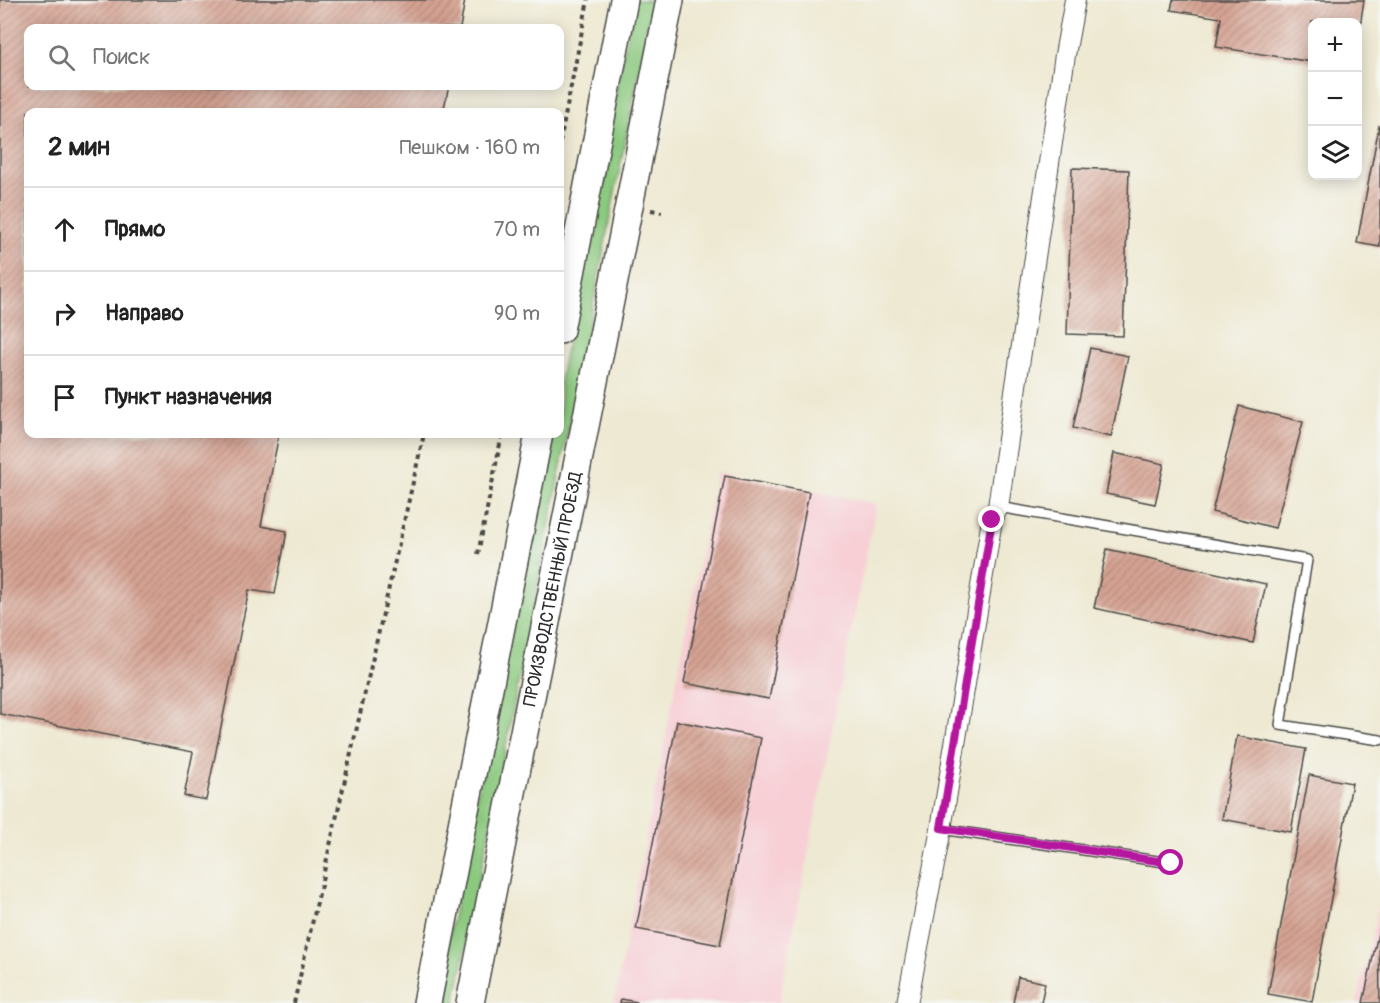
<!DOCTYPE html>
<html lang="ru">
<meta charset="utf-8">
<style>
:root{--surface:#fff;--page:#f2f2f2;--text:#222;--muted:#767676;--line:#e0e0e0}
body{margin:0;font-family:Pangolin,sans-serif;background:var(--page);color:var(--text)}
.controls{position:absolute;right:18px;top:18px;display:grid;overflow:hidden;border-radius:12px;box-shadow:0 3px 15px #0003}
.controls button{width:54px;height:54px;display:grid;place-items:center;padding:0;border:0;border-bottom:2px solid var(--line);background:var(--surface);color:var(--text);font:30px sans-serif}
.stop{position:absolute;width:18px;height:18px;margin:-14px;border:4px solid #b5179e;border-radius:50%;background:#fff}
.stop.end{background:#b5179e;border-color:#fff;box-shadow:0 2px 6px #0008}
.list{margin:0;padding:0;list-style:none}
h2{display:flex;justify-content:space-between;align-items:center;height:78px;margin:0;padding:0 24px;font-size:26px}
h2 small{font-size:20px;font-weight:400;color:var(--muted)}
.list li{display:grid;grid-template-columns:39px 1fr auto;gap:18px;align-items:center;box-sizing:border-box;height:84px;padding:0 24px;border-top:2px solid var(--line)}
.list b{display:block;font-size:22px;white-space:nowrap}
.list em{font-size:20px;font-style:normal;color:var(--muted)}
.icon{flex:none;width:33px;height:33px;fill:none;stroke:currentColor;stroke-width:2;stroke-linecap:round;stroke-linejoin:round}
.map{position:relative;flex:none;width:1380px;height:1003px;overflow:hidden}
.search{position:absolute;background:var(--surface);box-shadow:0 3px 15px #0003;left:24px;top:24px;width:540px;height:66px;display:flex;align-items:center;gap:15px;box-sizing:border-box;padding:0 21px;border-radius:12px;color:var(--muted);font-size:22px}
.panel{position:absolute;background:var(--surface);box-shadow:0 3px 15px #0003;left:24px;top:108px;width:540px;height:330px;border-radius:12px}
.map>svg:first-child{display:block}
</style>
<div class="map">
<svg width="1380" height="1003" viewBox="0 0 1380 1003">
<defs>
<pattern id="building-hatch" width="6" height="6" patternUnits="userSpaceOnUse" patternTransform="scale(1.5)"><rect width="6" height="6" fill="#d6a393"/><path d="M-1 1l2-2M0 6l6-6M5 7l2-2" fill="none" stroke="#ae8578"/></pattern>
</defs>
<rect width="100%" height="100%" fill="#f6f6f2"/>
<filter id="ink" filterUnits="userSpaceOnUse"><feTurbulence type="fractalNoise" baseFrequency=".0167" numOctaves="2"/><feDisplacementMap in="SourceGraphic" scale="12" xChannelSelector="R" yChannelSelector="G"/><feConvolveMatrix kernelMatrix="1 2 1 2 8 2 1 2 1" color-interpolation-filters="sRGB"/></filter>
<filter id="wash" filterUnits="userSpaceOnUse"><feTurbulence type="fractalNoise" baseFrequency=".008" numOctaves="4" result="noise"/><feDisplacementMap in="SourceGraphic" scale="24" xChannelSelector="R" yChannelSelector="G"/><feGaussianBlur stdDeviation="1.35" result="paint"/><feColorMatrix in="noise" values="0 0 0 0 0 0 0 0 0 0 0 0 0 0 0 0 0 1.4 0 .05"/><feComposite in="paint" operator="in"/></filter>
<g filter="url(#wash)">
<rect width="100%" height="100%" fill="#eee9d2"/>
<!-- built -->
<g fill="#f7cfd5">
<path d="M717 472 876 504 779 1003H614Z"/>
<path d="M1380 901V1003H1357Z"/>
</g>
<!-- green -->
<path fill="#8bc97f" stroke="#5b7a55" stroke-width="1.5" d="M634 0H653L455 1003H436L549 434H560V379Z"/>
<g id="blocks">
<!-- building -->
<g fill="url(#building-hatch)">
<path d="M0 0H465L460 28H28V86H449L443 112H28V434H279L261 526 287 531 275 594 249 590 206 800 184 796 193 752 0 714Z"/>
<path d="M1173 0H1364L1359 33H1358V22H1312V62L1216 47 1221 18 1171 10Z"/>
<path d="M1379 126 1380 127V247L1357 243Z"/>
<path d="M1072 168 1129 170 1123 336 1067 334Z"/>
<path d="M1090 348 1128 356 1111 437 1073 428Z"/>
<path d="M1239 406 1303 422 1275 528 1212 512Z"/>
<path d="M1114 453 1164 464 1155 504 1106 494Z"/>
<path d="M725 476 809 492 769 699 684 683Z"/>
<path d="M1107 549 1266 584 1253 643 1094 608Z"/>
<path d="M677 721 761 738 720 945 636 929Z"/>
<path d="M1237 736 1306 749 1291 832 1222 819Z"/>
<path d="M1309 775 1352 783 1312 1002 1268 994Z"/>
<path d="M1379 929 1380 1003H1363Z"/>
<path d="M1018 977 1045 983 1041 1003H1013Z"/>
<path d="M621 999 637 1002V1003H620Z"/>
</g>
</g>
</g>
<g filter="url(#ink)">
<use href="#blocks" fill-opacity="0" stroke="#484844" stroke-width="1.5"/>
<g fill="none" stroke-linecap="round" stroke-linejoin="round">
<!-- lane casing -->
<g stroke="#484844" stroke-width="12">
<g id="lane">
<path d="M998 507 1307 560 1280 725 1380 740"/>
<path d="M941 829 1171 863"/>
</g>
</g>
<!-- street casing -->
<g stroke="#484844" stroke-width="22">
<path id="street" d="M907 1003 941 829 992 520 998 507 1065 55 1075 0"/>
</g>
<!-- secondary casing -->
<g stroke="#484844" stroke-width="30">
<g id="secondary">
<path d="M560 330 624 0"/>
<path d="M427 1003 539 434"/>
<path id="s1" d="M470 1003 670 0"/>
</g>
</g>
<!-- path -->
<g stroke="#484844" stroke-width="4" stroke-dasharray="4.5 4.5" stroke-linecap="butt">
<path d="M560 142 588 0"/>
<path d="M651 210 662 212"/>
<path d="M478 554 502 434"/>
<path d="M294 1003 424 434"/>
</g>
<!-- lane -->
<use href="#lane" stroke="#fff" stroke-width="9"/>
<!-- street -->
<use href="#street" stroke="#fff" stroke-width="20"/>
<!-- secondary -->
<use href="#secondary" stroke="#fff" stroke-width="27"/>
</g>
</g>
<g fill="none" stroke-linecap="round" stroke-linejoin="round" filter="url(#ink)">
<!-- route -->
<path stroke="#b5179e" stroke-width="8" d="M992 520 941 828 1171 863"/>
</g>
<g text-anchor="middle" stroke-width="6" stroke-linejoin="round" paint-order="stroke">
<!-- street labels -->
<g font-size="18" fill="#2b2b2b" stroke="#f6f6f2">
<text dy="6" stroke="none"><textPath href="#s1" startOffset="422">ПРОИЗВОДСТВЕННЫЙ ПРОЕЗД</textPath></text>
</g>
</g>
</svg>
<div class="controls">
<button>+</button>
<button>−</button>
<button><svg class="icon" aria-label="layers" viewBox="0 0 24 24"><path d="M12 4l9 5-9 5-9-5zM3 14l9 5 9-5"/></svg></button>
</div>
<div class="stop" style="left:1171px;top:863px"></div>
<div class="stop end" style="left:992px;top:520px"></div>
<div class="search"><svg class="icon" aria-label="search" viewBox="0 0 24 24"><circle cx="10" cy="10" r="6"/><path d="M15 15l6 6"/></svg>Поиск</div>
<section class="panel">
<h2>2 мин<small>Пешком · 160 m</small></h2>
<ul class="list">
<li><svg class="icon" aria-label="ahead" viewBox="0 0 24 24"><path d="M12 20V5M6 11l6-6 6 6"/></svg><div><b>Прямо</b></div><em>70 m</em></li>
<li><svg class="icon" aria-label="right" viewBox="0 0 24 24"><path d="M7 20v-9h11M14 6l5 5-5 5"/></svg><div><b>Направо</b></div><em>90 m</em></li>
<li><svg class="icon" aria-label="arrive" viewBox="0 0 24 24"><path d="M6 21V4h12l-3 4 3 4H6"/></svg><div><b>Пункт назначения</b></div></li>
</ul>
</section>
</div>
